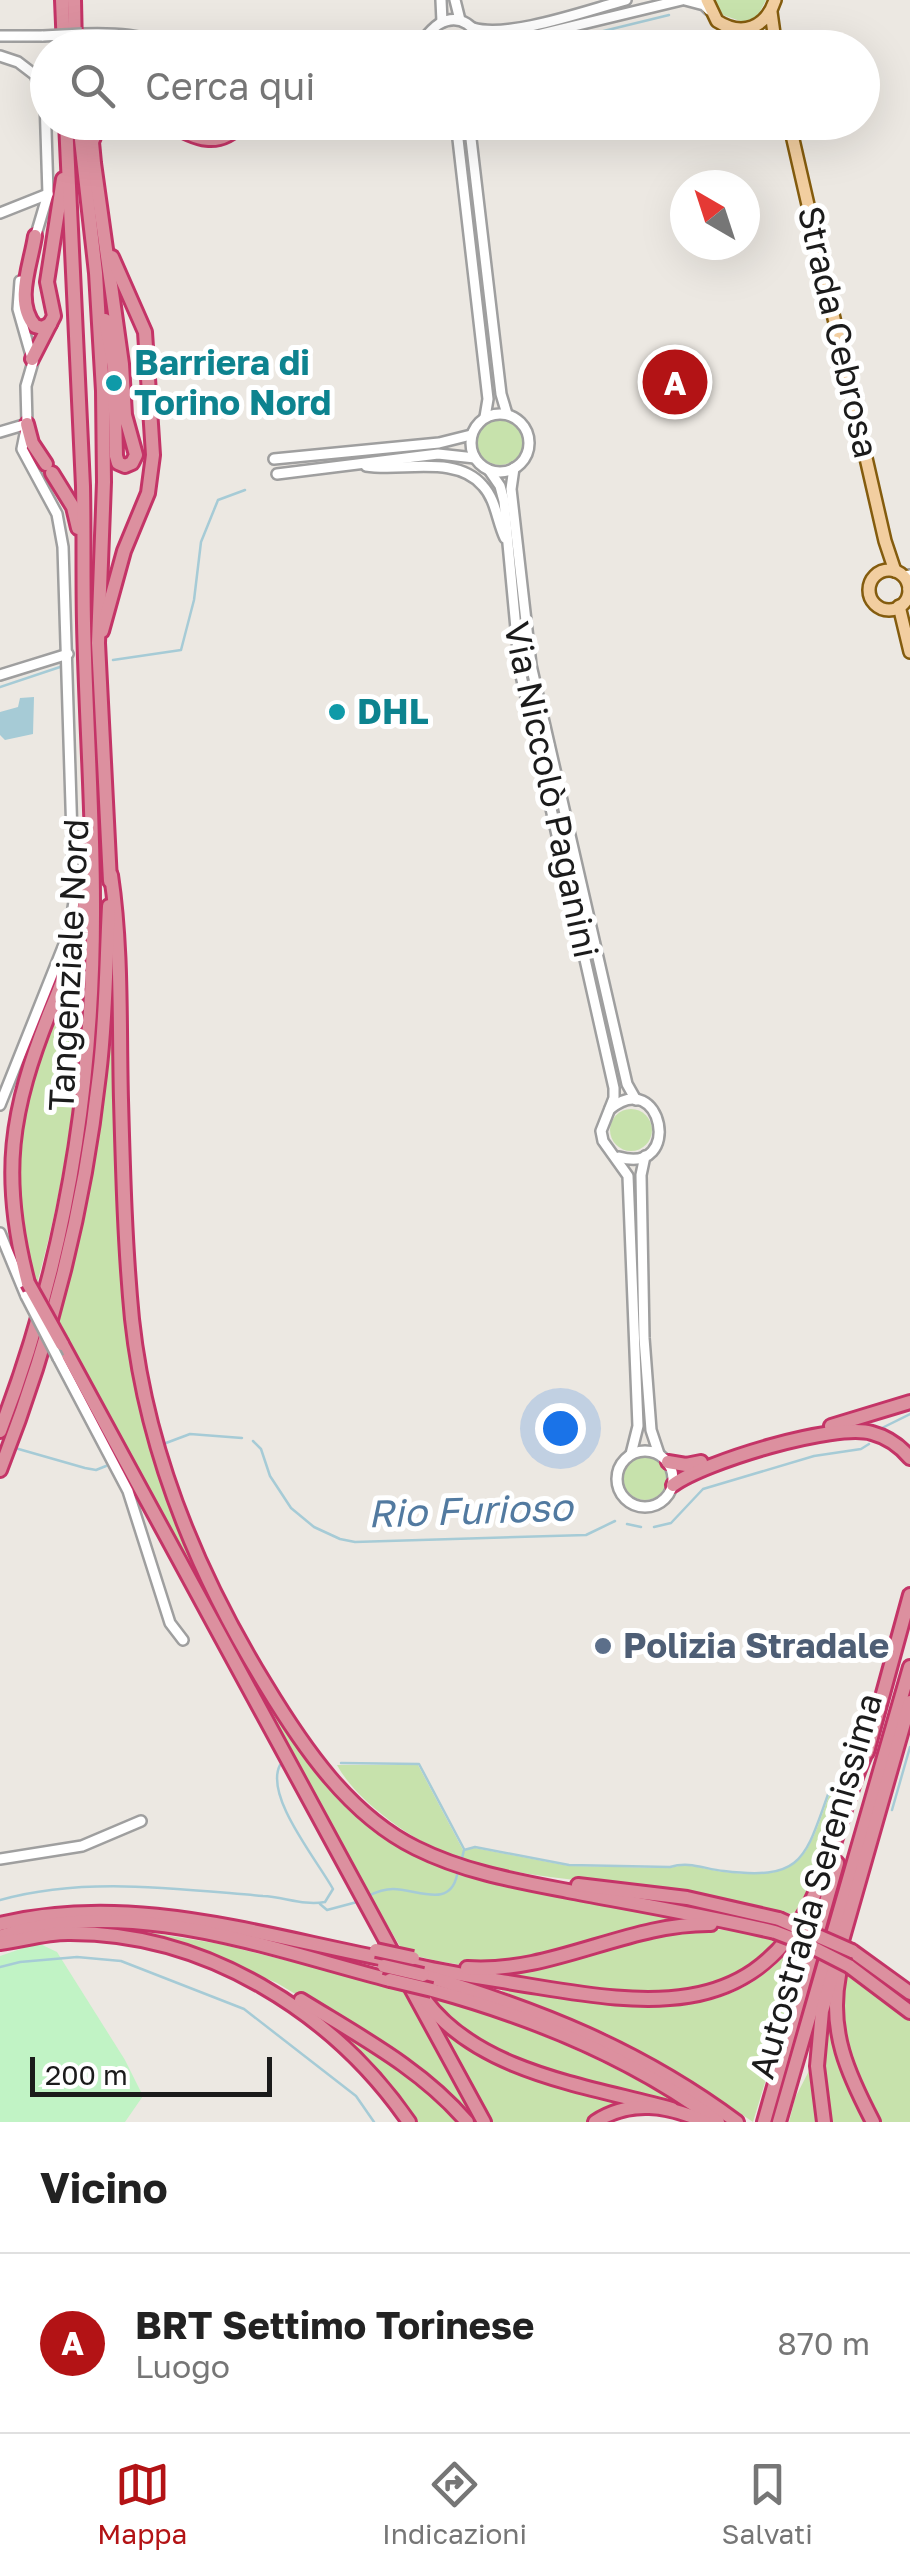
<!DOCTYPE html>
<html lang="it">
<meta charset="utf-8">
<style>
:root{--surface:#fff;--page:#f6f6f6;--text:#222;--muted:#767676;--line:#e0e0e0;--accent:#b31315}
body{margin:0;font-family:"Golos Text",sans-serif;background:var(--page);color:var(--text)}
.compass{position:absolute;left:670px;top:170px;width:90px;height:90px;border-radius:50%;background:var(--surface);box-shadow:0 10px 40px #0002;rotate:321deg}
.scale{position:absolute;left:30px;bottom:25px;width:242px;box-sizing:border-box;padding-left:10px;border:5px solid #1b1b1b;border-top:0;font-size:28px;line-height:35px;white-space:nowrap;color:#1b1b1b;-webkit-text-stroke:8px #fff;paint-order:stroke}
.you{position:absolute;left:560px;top:1428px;width:35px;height:35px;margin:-25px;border:8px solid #fff;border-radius:50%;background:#1a73e8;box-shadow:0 0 0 15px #1a73e833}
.badge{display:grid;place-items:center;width:65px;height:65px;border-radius:50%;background:var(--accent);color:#fff;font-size:32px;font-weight:700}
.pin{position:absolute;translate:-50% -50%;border:5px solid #fff;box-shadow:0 2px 10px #0006}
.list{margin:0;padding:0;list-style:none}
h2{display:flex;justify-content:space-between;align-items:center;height:130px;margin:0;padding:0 40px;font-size:42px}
h2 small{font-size:32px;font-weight:400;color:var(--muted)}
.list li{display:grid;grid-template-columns:65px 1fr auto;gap:30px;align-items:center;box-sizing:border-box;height:180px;padding:0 40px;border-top:2px solid var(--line)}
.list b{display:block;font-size:38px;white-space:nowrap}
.list p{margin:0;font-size:32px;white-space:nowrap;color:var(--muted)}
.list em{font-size:32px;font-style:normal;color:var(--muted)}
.icon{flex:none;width:55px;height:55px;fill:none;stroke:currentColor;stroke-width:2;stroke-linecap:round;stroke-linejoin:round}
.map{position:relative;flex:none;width:910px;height:2122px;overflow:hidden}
.search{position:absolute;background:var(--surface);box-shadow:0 10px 40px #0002;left:30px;right:30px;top:30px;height:110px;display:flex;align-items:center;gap:25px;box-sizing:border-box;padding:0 35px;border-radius:55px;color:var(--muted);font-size:38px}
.sheet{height:310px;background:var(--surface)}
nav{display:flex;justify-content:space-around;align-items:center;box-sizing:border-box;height:140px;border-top:2px solid var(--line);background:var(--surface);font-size:28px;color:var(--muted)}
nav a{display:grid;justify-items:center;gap:5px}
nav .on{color:var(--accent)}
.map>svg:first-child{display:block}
</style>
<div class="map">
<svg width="910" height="2122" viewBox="0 0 910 2122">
<rect width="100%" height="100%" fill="#ece8e2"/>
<!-- grass -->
<g fill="#c7e2ac">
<path d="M715 0H766L757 17 743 22 723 15Z"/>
<circle cx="500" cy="442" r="23"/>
<path d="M82 946C88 961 83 988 82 1006 76 1100 63 1193 37 1283L28 1265 13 1214 23 1087Z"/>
<path d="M109 1046 112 1047 125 1295 168 1497 217 1616 59 1323C81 1231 100 1140 109 1046Z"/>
<circle cx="631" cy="1130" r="21"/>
<circle cx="645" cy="1478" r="22"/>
<path d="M247 1668 284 1726 341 1800 394 1843 440 1865 676 1916V1919C610 1935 548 1961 480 1965 454 1966 429 1959 404 1953L337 1840Z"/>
<path d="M337 1765H418L463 1850 475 1848 569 1866 670 1868C690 1862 704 1870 724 1872 805 1881 806 1858 831 1790L842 1794 817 1874 797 1915C758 1906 718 1895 677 1890 577 1877 466 1883 384 1816 366 1802 348 1785 337 1765Z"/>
<path d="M812 1917 815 1918 753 2122 695 2083 606 2033 502 1991V1988C584 1999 690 2030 763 1975 785 1959 798 1939 812 1917Z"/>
<path d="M694 1927 754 1933 779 1941C766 1956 749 1971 730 1979 672 2006 568 1988 507 1975L645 1936Z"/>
<path d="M122 1928 220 1944 402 1989 473 2120 334 2017 277 1983 213 1956Z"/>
<path d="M844 1970 910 2020V2122H876C853 2069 832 2031 844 1970Z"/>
<path d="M428 1996C518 2022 600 2057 680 2104L679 2107 520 2062 472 2040Z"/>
<path d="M442 2027 465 2046 498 2063 628 2102 587 2122H490Z"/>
<path d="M826 2028H831L842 2071 867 2122H830L824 2073Z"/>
<path d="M340 2031 420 2083 461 2122H415L393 2091Z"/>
<path d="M811 2067 817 2122H789L795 2098Z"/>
</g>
<!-- park -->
<path fill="#c1f3c5" d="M38 1943 57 1952 125 2060 143 2096 125 2122H0V1956Z"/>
<!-- water -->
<path fill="#a6cbd6" d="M34 697 33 734 5 740 0 735V712L18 707 20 698Z"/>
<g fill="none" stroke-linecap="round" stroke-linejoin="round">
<!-- stream -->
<g stroke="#a6cbd6" stroke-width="2.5">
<path d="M534 48 669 15"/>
<path d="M113 660 181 650 194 600 201 542 218 500 245 490"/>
<path d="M0 687 63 666"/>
<path d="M880 1429 910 1414"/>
<path d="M253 1441 261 1449 270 1476 291 1508 314 1527 340 1539 355 1542 586 1535 615 1521"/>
<path d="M166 1443 190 1434 242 1438"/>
<path d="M15 1448 85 1468 96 1470 106 1466"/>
<path d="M627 1524 641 1527"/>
<path d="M654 1527 671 1523 703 1489 814 1456 861 1449 869 1444"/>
<path d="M341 1763 419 1764 464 1849"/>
<path d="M892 1810 910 1747"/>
<path d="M462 1858 464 1850 475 1847 569 1865 670 1867C690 1861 704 1869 724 1871 805 1881 805 1857 830 1789L843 1793"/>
<path d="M368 1896C376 1892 384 1889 393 1889 417 1889 450 1909 457 1875"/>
<path d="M0 1900C84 1876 177 1889 263 1896 284 1897 304 1906 325 1902L333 1889C317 1860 264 1796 280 1765"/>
<path d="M320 1904 327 1910 357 1902"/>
<path d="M0 1967 20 1962 77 1957 121 1961 244 2009 356 2096 374 2122"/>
</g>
<!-- minor casing -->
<g stroke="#9f9f9f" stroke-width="14">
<g id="minor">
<path d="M441 0 442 22"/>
<path d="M455 0 460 20"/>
<path d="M685 0 704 5 709 10"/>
<path d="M473 28C509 39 588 10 626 0"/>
<path d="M82 34C116 33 143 34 174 48"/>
<path d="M0 36H43"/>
<path d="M416 48C423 40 431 29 439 24 460 12 478 27 482 48"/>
<path d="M497 48 512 41 682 0"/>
<path d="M0 56 18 62 35 75 45 99 48 194 35 238"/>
<path d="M456 122 488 399 485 417"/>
<path d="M469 122 501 394 507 414"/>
<path d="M0 213 48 194"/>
<circle cx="500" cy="443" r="29"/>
<path d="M0 432 27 424"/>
<path d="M274 459 439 443 471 435"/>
<path d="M366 466C402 472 456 454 483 486 496 500 497 521 505 538"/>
<path d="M514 468 511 489 531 665 627 1084 636 1100"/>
<path d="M489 470 500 486 504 501 520 671 614 1088V1098L601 1131 603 1141 628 1176 638 1426 631 1454"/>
<path d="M277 474 438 454 475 458"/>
<path d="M903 576 910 575"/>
<path d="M908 589 910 586"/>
<path d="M0 675 68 654"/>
<path d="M0 1105 69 932 74 902 63 547 57 514 22 449 27 424 26 386 33 362 18 309 20 281"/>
<path d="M610 1109C662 1066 684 1176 619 1157"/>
<path d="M645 1156 641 1175 644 1338 651 1430 659 1454"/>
<path d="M0 1233 26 1296"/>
<path d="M58 1358 128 1491 170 1623 183 1640"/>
<circle cx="645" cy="1479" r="28"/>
<path d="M0 1859 82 1846 141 1821"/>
</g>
</g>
<!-- major casing -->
<g stroke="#845c0e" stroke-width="16">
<g id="major">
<path d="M707 0 717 21C742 37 766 28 775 0"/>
<path d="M771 12 776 48"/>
<path d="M738 30 758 48"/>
<path d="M789 122 885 541 895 571"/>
<circle cx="889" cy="590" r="20"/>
<path d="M899 606 910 652"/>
</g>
</g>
<!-- highway casing -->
<g stroke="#c43467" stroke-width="18">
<g id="highway">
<path d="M62 0 64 48"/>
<path d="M74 0 75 48"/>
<path d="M79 122 96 273 103 391 104 482 98 643 110 881"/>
<path d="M100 122 92 142 94 163 122 364 125 415 136 455 132 463 125 466 118 463 116 456 114 367 105 320"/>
<path d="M167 122C195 139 219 150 243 122"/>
<path d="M35 236C31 264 14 302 35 326L42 328 50 324"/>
<path d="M32 359 54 316 47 282 63 179"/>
<path d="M27 424 32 443 46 464"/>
<path d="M52 473 73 507 78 528"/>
<path d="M102 631 124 551 148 493 153 455 145 332 112 257"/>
<path d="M111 875C122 949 119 1025 121 1100 123 1173 125 1247 132 1319 146 1449 197 1573 265 1684 303 1747 349 1815 416 1848 464 1872 516 1881 568 1891 637 1904 707 1916 775 1932"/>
<path d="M28 1283C0 1176 10 1111 51 1009 67 971 82 934 86 892"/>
<path d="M62 1344 397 1961"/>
<path d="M831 1426 910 1402"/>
<path d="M0 1431C65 1263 94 1083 93 903 93 810 86 716 84 623 83 577 84 532 83 486 78 365 71 244 66 122"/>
<path d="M668 1462 686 1465 701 1462"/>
<path d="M0 1470C50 1343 84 1211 99 1075 106 1019 106 963 109 906"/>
<path d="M673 1485C704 1462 835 1422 872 1433 887 1437 900 1446 910 1458"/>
<path d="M867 1752 910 1595"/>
<path d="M578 1885 687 1898 779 1919"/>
<path d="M0 1924C129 1893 253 1933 380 1958"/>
<path d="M2 1936C128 1894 269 1949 390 1980"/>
<path d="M0 1943C23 1940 45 1933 68 1933 205 1932 333 2012 409 2122"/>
<path d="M852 1951 910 1993"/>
<path d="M418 1966C457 1975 498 1980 538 1987 643 2004 746 2019 806 1911 835 1859 843 1801 868 1748"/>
<path d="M849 1966 910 2012"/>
<path d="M467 1968C552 1974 627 1923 711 1924"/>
<path d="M423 1975C539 2010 639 2049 737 2122"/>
<path d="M839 1975C828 2031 848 2074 873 2122"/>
<path d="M406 1979 484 2122"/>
<path d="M432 1990C534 2018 633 2058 718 2122"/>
<path d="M301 2000C359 2036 422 2069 467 2122"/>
<path d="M425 2000C479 2073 589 2086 672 2109"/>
<path d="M595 2122C630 2099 668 2105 705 2122"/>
<path d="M764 2122 837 1863"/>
<path d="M779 2122 910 1667"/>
<path d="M824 2122 817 2066 822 2011 910 1702"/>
</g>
</g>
<!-- minor -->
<use href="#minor" stroke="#fff" stroke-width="9"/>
<!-- major -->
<use href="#major" stroke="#f2cea0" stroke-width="11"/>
<!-- highway -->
<use href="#highway" stroke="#dc909f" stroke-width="12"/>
<!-- minor-bridge casing -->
<g stroke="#9f9f9f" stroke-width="14" stroke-linecap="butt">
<g id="minor-bridge">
<path d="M43 36 82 34"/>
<path d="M26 1296 58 1358"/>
</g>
</g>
<!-- highway-bridge casing -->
<g stroke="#c43467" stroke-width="18" stroke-linecap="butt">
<g id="highway-bridge">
<path d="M28 1283 62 1344"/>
<path d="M779 1919 852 1951"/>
<path d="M775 1932 804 1943 849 1966"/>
<path d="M376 1950 413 1958"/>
<path d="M384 1966 423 1975"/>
<path d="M390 1980 432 1990"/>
</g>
</g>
<!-- minor-bridge -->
<use href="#minor-bridge" stroke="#fff" stroke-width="9"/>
<!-- highway-bridge -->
<use href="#highway-bridge" stroke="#dc909f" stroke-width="12"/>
</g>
<!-- markers -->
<g fill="#0f9aa8" stroke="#fff" stroke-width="4">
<circle cx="114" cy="383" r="10"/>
<circle cx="337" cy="712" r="10"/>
</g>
<circle fill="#5c6f8a" stroke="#fff" stroke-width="4" cx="603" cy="1646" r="10"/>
<g text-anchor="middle" stroke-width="10" stroke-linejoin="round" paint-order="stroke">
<!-- street labels -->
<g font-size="35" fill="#1b1b1b" stroke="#fff">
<text transform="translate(838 332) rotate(77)" y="12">Strada Cebrosa</text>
<text transform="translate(551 790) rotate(78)" y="12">Via Niccolò Paganini</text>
<text transform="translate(69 965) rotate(-87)" y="12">Tangenziale Nord</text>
<text transform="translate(816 1886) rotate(-74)" y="12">Autostrada Serenissima</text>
</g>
<!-- culture labels -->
<g font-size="35" font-weight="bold" fill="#0d838f" stroke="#fff" text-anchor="start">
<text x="134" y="375">Barriera di<tspan x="134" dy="40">Torino Nord</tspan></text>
<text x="357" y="724">DHL</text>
</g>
<!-- service labels -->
<g font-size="35" font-weight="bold" fill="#4e5e75" stroke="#fff" text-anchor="start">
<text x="623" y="1658">Polizia Stradale</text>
</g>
<!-- water labels -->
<g font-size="38" font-style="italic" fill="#527aa0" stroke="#fff">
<text transform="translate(470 1511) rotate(-2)" y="13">Rio Furioso</text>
</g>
</g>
</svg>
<svg class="compass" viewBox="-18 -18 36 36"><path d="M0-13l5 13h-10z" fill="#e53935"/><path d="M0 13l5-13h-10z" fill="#767676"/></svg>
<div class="scale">200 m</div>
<div class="you"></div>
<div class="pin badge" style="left:675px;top:382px">A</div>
<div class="search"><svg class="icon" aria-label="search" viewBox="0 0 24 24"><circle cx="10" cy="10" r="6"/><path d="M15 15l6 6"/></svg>Cerca qui</div>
</div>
<section class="sheet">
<h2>Vicino<small></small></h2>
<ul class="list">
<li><span class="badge">A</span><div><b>BRT Settimo Torinese</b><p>Luogo</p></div><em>870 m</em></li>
</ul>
</section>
<nav>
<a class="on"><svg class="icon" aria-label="map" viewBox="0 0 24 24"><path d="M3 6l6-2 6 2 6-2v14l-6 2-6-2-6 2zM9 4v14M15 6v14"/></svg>Mappa</a>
<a><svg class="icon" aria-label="directions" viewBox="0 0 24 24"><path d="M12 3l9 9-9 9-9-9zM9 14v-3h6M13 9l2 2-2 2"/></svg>Indicazioni</a>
<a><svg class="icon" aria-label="saved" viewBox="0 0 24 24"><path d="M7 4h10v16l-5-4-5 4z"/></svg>Salvati</a>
</nav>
